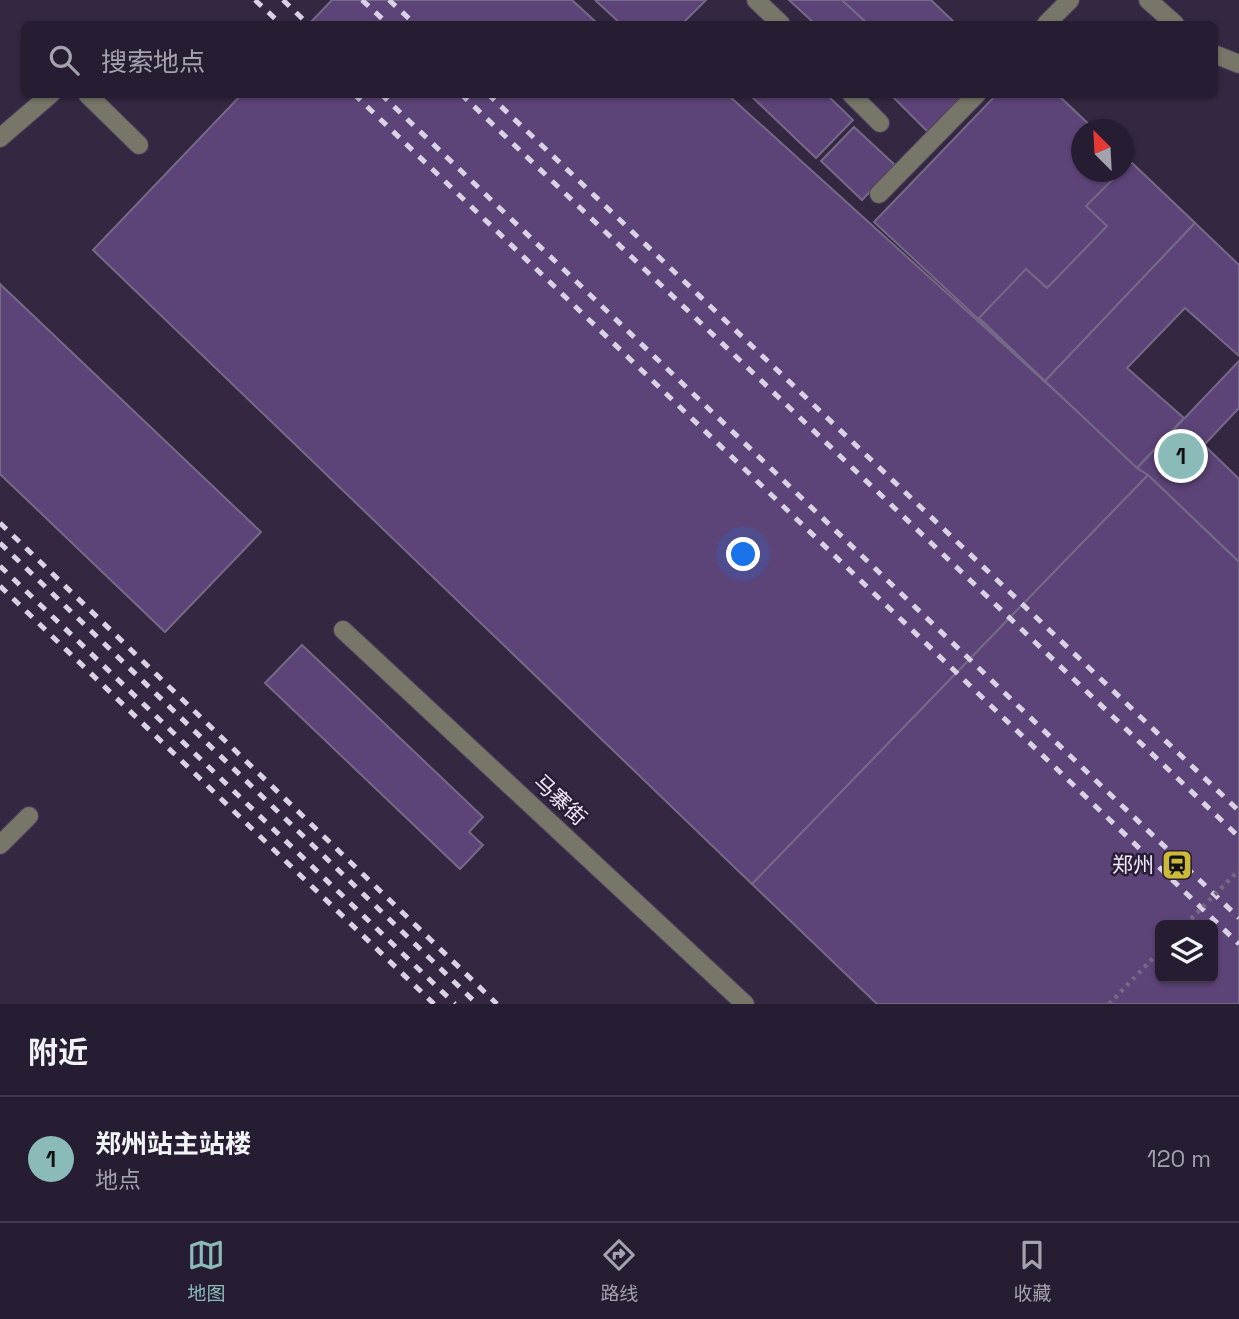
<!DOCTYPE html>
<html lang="zh">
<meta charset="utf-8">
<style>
:root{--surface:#271d32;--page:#332a3e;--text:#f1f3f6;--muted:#a4a2ac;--line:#433b4d;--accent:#8bbbb9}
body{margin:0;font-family:"Space Grotesk","Noto Sans SC",sans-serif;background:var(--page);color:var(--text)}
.controls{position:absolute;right:21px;bottom:21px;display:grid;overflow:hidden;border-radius:10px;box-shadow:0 2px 5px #0004}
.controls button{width:63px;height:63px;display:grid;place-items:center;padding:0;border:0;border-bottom:2px solid var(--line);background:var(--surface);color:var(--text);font:35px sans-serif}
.compass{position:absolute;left:1071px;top:119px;width:63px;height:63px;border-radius:50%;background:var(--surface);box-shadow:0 2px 5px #0004;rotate:336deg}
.you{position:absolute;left:744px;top:555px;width:24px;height:24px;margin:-18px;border:5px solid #fff;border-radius:50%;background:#1a73e8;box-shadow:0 0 0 10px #1a73e833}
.badge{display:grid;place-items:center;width:46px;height:46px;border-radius:50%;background:var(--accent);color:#111;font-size:23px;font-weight:700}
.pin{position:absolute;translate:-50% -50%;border:4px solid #fff;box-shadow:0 2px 7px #0006}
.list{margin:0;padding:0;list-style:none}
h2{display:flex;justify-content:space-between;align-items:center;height:91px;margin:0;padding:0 28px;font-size:30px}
h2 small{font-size:23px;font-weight:400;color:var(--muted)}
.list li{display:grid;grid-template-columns:46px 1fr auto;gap:21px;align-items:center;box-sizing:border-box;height:126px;padding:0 28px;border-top:2px solid var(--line)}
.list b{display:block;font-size:26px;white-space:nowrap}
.list p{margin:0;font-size:23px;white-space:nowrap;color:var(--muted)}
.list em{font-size:23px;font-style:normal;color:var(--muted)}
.icon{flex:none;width:38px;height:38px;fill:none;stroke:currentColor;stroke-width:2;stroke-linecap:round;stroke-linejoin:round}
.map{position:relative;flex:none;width:1239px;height:1004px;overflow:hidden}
.search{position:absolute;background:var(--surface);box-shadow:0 2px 5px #0004;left:21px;right:21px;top:21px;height:77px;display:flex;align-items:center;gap:18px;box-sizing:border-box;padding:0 24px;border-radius:10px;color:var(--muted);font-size:26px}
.sheet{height:217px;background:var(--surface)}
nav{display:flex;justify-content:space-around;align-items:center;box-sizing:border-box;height:98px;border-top:2px solid var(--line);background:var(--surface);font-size:19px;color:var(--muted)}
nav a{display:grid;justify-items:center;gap:4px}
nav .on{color:var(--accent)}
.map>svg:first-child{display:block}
</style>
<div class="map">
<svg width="1239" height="1004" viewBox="0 0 1239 1004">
<rect width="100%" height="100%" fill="#342742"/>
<!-- building -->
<g fill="#5d4478" stroke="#766987" stroke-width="2" fill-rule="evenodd">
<path d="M332 0H572L598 24H309Z"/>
<path d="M595 0H706L682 24H621Z"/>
<path d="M789 0H842L868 24H815Z"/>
<path d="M842 0H931L956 24H868Z"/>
<path d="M242 94H727L1148 475 752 884 93 250Z"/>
<path d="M749 94H826L853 120 816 158Z"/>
<path d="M890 94H964L928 132Z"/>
<path d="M997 94H1057L1095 130H1082V172H1124V156L1195 223 1045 381 874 222Z"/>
<path d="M854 127 895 165 862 200 821 161Z"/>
<path d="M1130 161 1195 223 1045 381 979 318 1026 269 1047 288 1107 226 1086 206 1120 172H1124V168Z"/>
<path d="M1195 223 1239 265V356L1185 308 1127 368 1184 418 1137 468 1045 381Z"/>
<path d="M0 284 261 532 165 632 0 474Z"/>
<path d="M1239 361V408L1204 445 1239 479V562L1148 475 1137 468Z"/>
<path d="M1148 475 1239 562V1004H877L752 884ZM1160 925H1213V978H1160Z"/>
<path d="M302 645 483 817 469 832 483 845 460 869 265 683Z"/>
</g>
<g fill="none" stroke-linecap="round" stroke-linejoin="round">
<!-- minor casing -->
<g stroke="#4e425c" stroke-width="20">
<g id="minor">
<path d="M756 0 781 24"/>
<path d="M1148 0 1175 24"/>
<path d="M1046 24 1070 0"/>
<path d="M1214 54 1239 64"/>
<path d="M87 94 139 145"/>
<path d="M851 94 880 123"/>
<path d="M0 138 51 94"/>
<path d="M879 194 977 94"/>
<path d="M343 630 745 1004"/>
<path d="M0 845 29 816"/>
</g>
</g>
<!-- path -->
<path stroke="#746980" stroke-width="4.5" stroke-dasharray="3.5 5" stroke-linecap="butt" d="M1109 1004 1160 951"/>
<!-- minor -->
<use href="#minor" stroke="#787668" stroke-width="18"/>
<!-- rail -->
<g stroke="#d9d2e4" stroke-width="5" stroke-dasharray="9 9" stroke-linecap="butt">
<path d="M255 0 281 24"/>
<path d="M283 0 308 24"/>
<path d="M362 0 388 24"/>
<path d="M389 0 415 24"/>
<path d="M354 94 1239 944"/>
<path d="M381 94 1239 918"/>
<path d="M461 94 1239 837"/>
<path d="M488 94 1239 811"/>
<path d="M0 523 497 1004"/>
<path d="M0 543 477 1004"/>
<path d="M0 566 455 1004"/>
<path d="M0 586 434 1004"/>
</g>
<!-- path-bridge -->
<path stroke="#746980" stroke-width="4.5" stroke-dasharray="3.5 5" stroke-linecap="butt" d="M1185 925 1239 870"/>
</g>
<!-- icons -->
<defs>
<g id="station-square" transform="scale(1.575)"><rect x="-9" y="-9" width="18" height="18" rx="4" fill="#ccb938" stroke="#2a1e37"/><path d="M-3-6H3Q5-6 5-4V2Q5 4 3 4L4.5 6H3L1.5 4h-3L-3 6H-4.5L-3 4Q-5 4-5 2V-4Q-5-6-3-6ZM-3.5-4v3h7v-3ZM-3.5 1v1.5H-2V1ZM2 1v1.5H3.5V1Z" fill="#111"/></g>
</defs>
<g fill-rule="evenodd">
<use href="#station-square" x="1177" y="865"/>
</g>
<g text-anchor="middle" stroke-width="5" stroke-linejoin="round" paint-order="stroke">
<!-- street labels -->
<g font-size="21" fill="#efe8f9" stroke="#2a1e37">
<text transform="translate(560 800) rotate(43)" y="7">马寨街</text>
</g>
<!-- poi labels -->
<g font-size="21" fill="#efe8f9" stroke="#2a1e37" text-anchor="end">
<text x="1154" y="872">郑州</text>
</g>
</g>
</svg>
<div class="controls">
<button><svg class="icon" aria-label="layers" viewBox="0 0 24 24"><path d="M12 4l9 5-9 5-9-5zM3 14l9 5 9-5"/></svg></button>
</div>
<svg class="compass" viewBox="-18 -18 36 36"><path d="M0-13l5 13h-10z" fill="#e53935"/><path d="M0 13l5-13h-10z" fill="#a4a2ac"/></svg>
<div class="you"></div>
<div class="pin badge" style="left:1181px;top:456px">1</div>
<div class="search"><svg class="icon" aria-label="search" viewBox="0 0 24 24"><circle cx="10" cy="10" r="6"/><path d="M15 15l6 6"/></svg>搜索地点</div>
</div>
<section class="sheet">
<h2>附近<small></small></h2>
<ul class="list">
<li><span class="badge">1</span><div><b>郑州站主站楼</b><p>地点</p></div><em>120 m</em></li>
</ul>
</section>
<nav>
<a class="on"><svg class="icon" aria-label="map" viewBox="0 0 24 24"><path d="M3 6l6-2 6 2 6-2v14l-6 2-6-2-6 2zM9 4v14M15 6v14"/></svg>地图</a>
<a><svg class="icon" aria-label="directions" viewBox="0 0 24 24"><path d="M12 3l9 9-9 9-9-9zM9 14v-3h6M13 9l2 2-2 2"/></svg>路线</a>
<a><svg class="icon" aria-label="saved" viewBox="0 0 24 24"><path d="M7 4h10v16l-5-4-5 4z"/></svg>收藏</a>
</nav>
